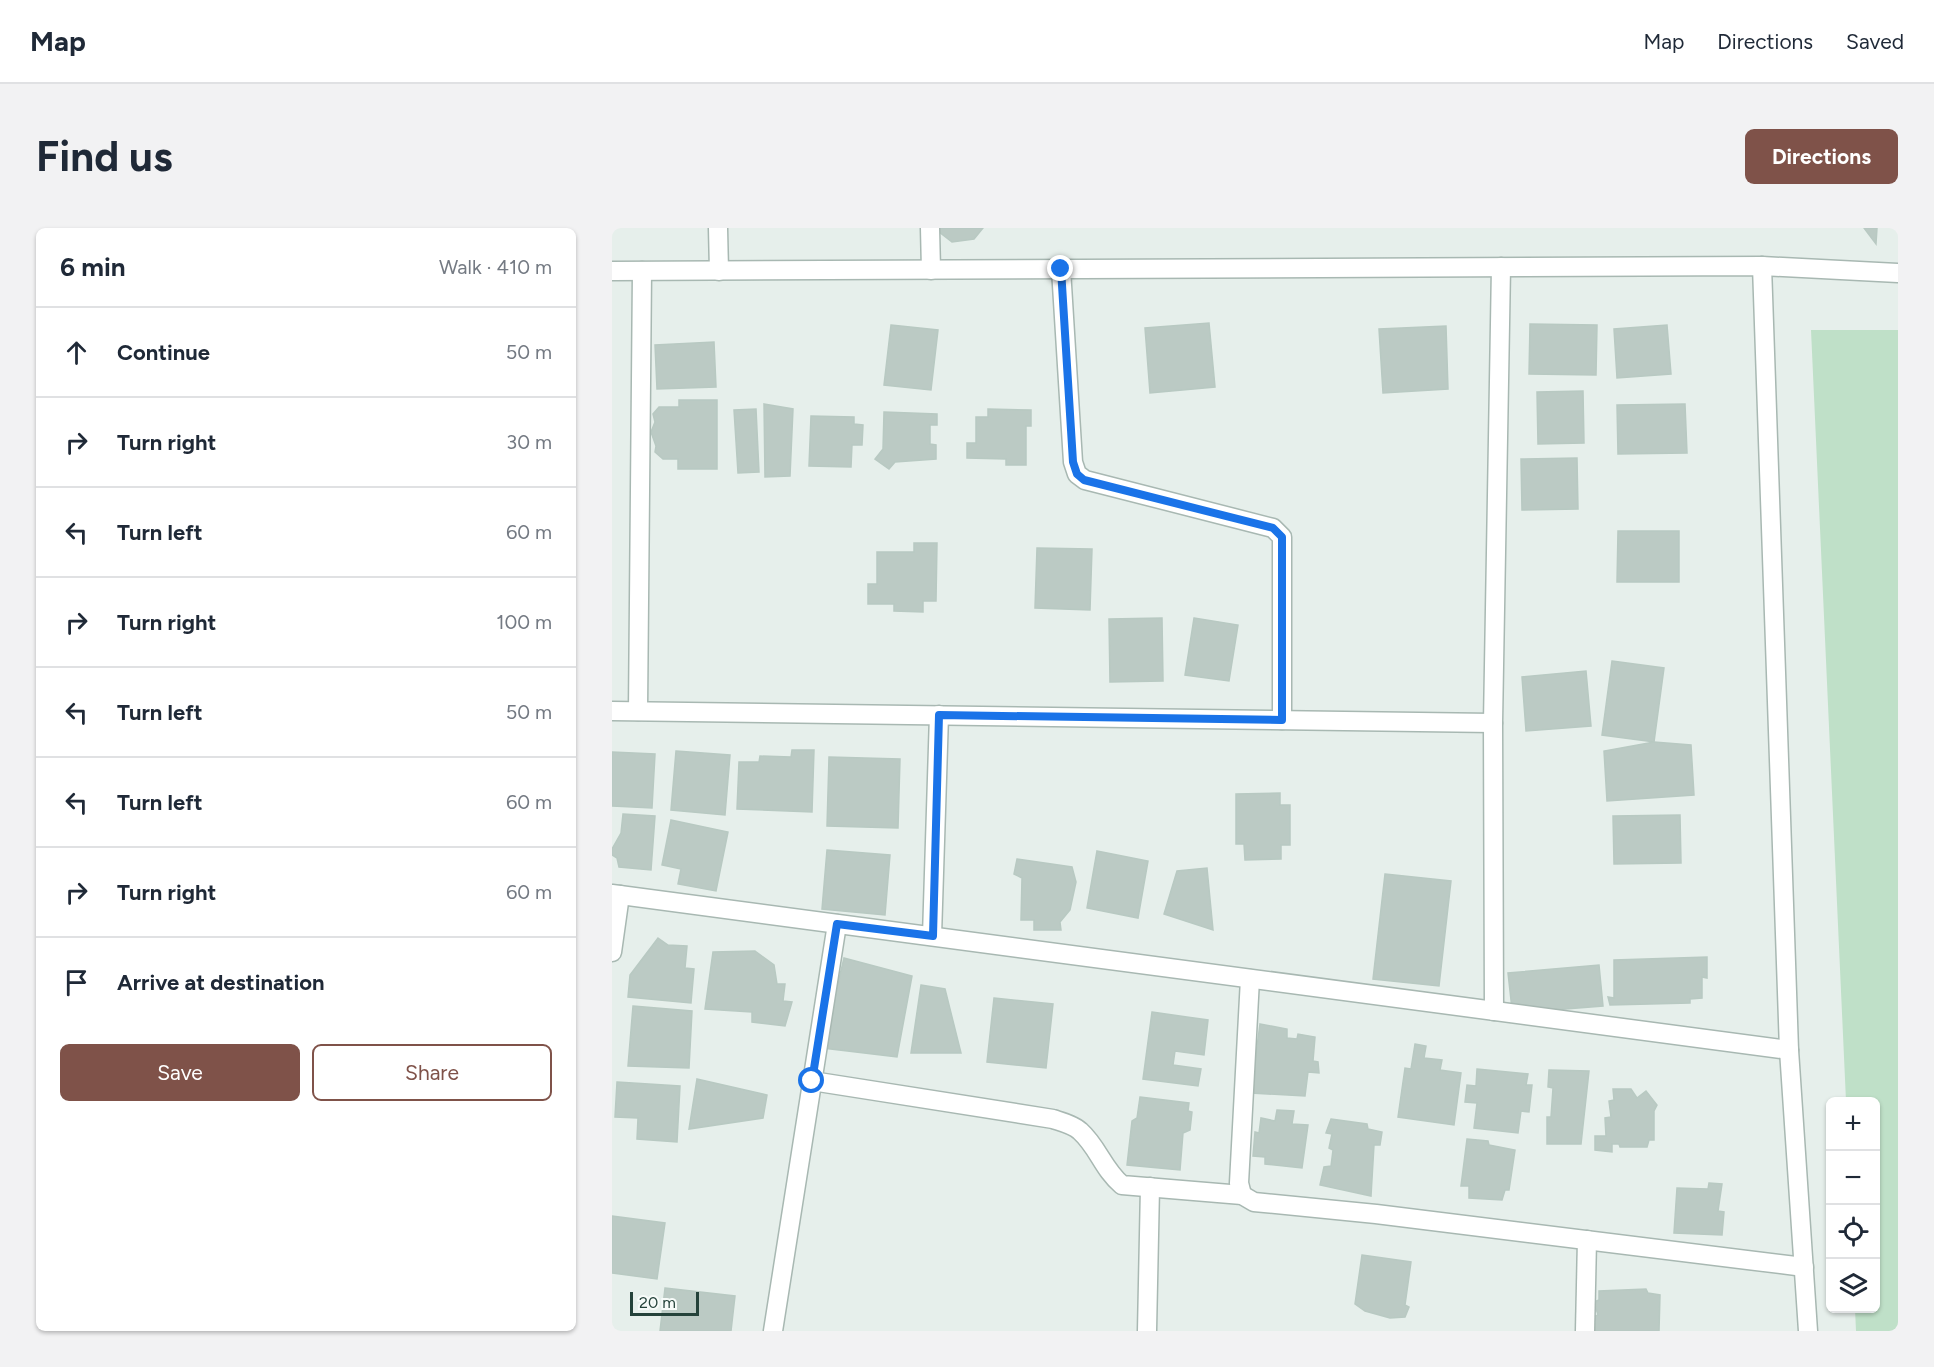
<!DOCTYPE html>
<meta charset="utf-8">
<style>
:root{--surface:#fff;--page:#f2f2f3;--text:#1f2937;--muted:#747a83;--line:#e0e1e3;--accent:#7f5249}
body{margin:0;font-family:Figtree,sans-serif;background:var(--page);color:var(--text)}
.controls{position:absolute;right:18px;bottom:18px;display:grid;overflow:hidden;border-radius:9px;box-shadow:0 2px 4px #0004}
.controls button{width:54px;height:54px;display:grid;place-items:center;padding:0;border:0;border-bottom:2px solid var(--line);background:var(--surface);color:var(--text);font:30px sans-serif}
.scale{position:absolute;left:18px;bottom:15px;width:69px;box-sizing:border-box;padding-left:6px;border:3px solid #24423a;border-top:0;font-size:16px;line-height:21px;white-space:nowrap;color:#24423a;-webkit-text-stroke:4px #f7fbf9;paint-order:stroke}
.stop{position:absolute;width:18px;height:18px;margin:-14px;border:4px solid #1a73e8;border-radius:50%;background:#fff}
.stop.end{background:#1a73e8;border-color:#fff;box-shadow:0 2px 6px #0008}
.list{margin:0;padding:0;list-style:none}
h2{display:flex;justify-content:space-between;align-items:center;height:78px;margin:0;padding:0 24px;font-size:26px}
h2 small{font-size:20px;font-weight:400;color:var(--muted)}
.list li{display:grid;grid-template-columns:39px 1fr auto;gap:18px;align-items:center;box-sizing:border-box;height:90px;padding:0 24px;border-top:2px solid var(--line)}
.list b{display:block;font-size:22px;white-space:nowrap}
.list em{font-size:20px;font-style:normal;color:var(--muted)}
.actions{display:flex;gap:12px;padding:18px 24px}
.actions a{flex:1;padding:14px 0;border:2px solid var(--accent);border-radius:9px;text-align:center;font-size:21px;color:var(--accent)}
.actions .main{background:var(--accent);color:#fff}
.icon{flex:none;width:33px;height:33px;fill:none;stroke:currentColor;stroke-width:2;stroke-linecap:round;stroke-linejoin:round}
.map{position:relative;flex:none;width:1286px;height:1103px;overflow:hidden;border-radius:9px}
header{display:flex;align-items:center;gap:36px;box-sizing:border-box;height:84px;padding:0 30px;background:var(--surface);border-bottom:2px solid var(--line)}
header strong{font-size:28px}
nav{display:flex;gap:33px;margin-inline-start:auto;font-size:21px}
.intro{display:flex;align-items:center;justify-content:space-between;box-sizing:border-box;height:144px;padding:0 36px}
h1{margin:0;font-size:42px}
.button{padding:15px 27px;border-radius:9px;background:var(--accent);color:#fff;font-size:21px;font-weight:700}
main{display:flex;gap:36px;padding:0 36px}
aside{flex:1;background:var(--surface);border-radius:9px;box-shadow:0 2px 4px #0004}
.map>svg:first-child{display:block}
</style>
<header>
<strong>Map</strong>
<nav><a>Map</a><a>Directions</a><a>Saved</a></nav>
</header>
<div class="intro"><h1>Find us</h1><a class="button">Directions</a></div>
<main>
<aside>
<h2>6 min<small>Walk · 410 m</small></h2>
<ul class="list">
<li><svg class="icon" aria-label="ahead" viewBox="0 0 24 24"><path d="M12 20V5M6 11l6-6 6 6"/></svg><div><b>Continue</b></div><em>50 m</em></li>
<li><svg class="icon" aria-label="right" viewBox="0 0 24 24"><path d="M7 20v-9h11M14 6l5 5-5 5"/></svg><div><b>Turn right</b></div><em>30 m</em></li>
<li><svg class="icon" aria-label="left" viewBox="0 0 24 24"><path d="M17 20v-9H6M10 6l-5 5 5 5"/></svg><div><b>Turn left</b></div><em>60 m</em></li>
<li><svg class="icon" aria-label="right" viewBox="0 0 24 24"><path d="M7 20v-9h11M14 6l5 5-5 5"/></svg><div><b>Turn right</b></div><em>100 m</em></li>
<li><svg class="icon" aria-label="left" viewBox="0 0 24 24"><path d="M17 20v-9H6M10 6l-5 5 5 5"/></svg><div><b>Turn left</b></div><em>50 m</em></li>
<li><svg class="icon" aria-label="left" viewBox="0 0 24 24"><path d="M17 20v-9H6M10 6l-5 5 5 5"/></svg><div><b>Turn left</b></div><em>60 m</em></li>
<li><svg class="icon" aria-label="right" viewBox="0 0 24 24"><path d="M7 20v-9h11M14 6l5 5-5 5"/></svg><div><b>Turn right</b></div><em>60 m</em></li>
<li><svg class="icon" aria-label="arrive" viewBox="0 0 24 24"><path d="M6 21V4h12l-3 4 3 4H6"/></svg><div><b>Arrive at destination</b></div></li>
</ul>
<div class="actions"><a class="main">Save</a><a>Share</a></div>
</aside>
<div class="map">
<svg width="1286" height="1103" viewBox="0 0 1286 1103">
<rect width="100%" height="100%" fill="#e6efeb"/>
<!-- green -->
<path fill="#bfe0c8" d="M1199 102H1286V1103H1244L1243 1081 1264 1080V874L1234 873Z"/>
<!-- building -->
<g fill="#bbcac4" stroke="#b8c9c2" stroke-width="1.5">
<path d="M322 0H371L362 11 340 14Z"/>
<path d="M1252 0H1265L1264 16Z"/>
<path d="M597 95 603 159 538 165 533 100Z"/>
<path d="M918 96 985 97 984 147 917 146Z"/>
<path d="M279 97 326 102 319 162 272 157Z"/>
<path d="M1055 97 1059 146 1005 150 1002 101Z"/>
<path d="M834 98 836 161 771 165 767 101Z"/>
<path d="M102 114 104 159 45 161 43 117Z"/>
<path d="M971 163 972 215 926 216 925 164Z"/>
<path d="M67 172H105V241H66V231H51L43 224 44 218 39 204 43 194 41 186 47 179H67Z"/>
<path d="M152 176 181 181 178 248 153 249Z"/>
<path d="M1073 176 1075 225 1006 226 1005 177Z"/>
<path d="M144 181 147 244 126 245 122 182Z"/>
<path d="M376 181 419 182V198H414V237H394V231L355 230V215H364V189H376Z"/>
<path d="M272 184 325 186V197H318V216L324 217V231L283 234 277 241 263 231 271 221Z"/>
<path d="M199 188 242 189V196L251 197 250 217H240L239 239 197 238Z"/>
<path d="M965 230 966 281 910 282 909 231Z"/>
<path d="M1006 303H1067V354H1005Z"/>
<path d="M302 315H325L324 373H311V384L282 383V376H256V356H265V324H302Z"/>
<path d="M425 320 480 321 478 382 423 380Z"/>
<path d="M550 390 551 453 498 454 497 391Z"/>
<path d="M582 390 626 397 617 453 573 447Z"/>
<path d="M1000 433 1052 440 1042 514 990 507Z"/>
<path d="M974 443 979 498 914 503 910 449Z"/>
<path d="M1042 514 1079 517 1082 567 995 573 992 523Z"/>
<path d="M180 522H202L200 584 125 581 127 534H147L148 528 179 529Z"/>
<path d="M64 523 118 527 113 587 59 582Z"/>
<path d="M0 524 43 526 40 580 0 578Z"/>
<path d="M217 529 288 531 286 600 215 598Z"/>
<path d="M668 565V577H678V617H669V631L633 632 632 616H624V566Z"/>
<path d="M11 586 43 588 39 642 7 639 5 630 0 627V621L9 605Z"/>
<path d="M1068 587 1069 635 1002 636 1001 588Z"/>
<path d="M59 592 116 604 104 663 66 656 69 641 50 637Z"/>
<path d="M215 622 278 627 273 687 210 681Z"/>
<path d="M485 623 536 633 526 690 475 680Z"/>
<path d="M405 631 460 639 464 654 458 682 448 694 449 702H422V692H409L410 650 402 646Z"/>
<path d="M595 640 601 702 552 686 565 643Z"/>
<path d="M773 646 839 653 827 758 761 751Z"/>
<path d="M46 710 56 717 75 718 73 740 82 741 79 775 16 769 18 747Z"/>
<path d="M143 723 162 737 165 756H173L171 773 180 774 173 798 140 794V784L93 781 101 724Z"/>
<path d="M1095 729V750L1090 749V770L1078 771V775L998 777 996 769 1002 770V732Z"/>
<path d="M232 730 300 748 285 829 211 820Z"/>
<path d="M987 737 991 778 902 785 900 781 896 745Z"/>
<path d="M309 757 333 761 349 825H299Z"/>
<path d="M382 770 441 776 434 840 375 834Z"/>
<path d="M21 778 80 783 77 840 16 838Z"/>
<path d="M540 784 596 792 592 827 563 823 561 837 589 841 586 858 531 851Z"/>
<path d="M648 796 675 801V810L685 811 686 806 703 809 701 833 706 834 707 845 696 844 693 868 639 865Z"/>
<path d="M803 816 814 818 812 830 830 832 828 842 849 845 842 897 786 889 793 840 799 841Z"/>
<path d="M865 841 916 846 914 857H920L917 884 909 883 906 905 862 900 865 875 853 874 855 857 864 858Z"/>
<path d="M937 842 977 843 969 916H935V889H939L941 860 936 859Z"/>
<path d="M85 851 155 867 151 890 77 901Z"/>
<path d="M5 854 68 858 65 914 25 911 26 890 3 889Z"/>
<path d="M1001 861H1019L1025 870 1034 863 1045 877 1042 883V912H1037L1035 919H1008L1007 916H1000V924L983 922V908H994L993 890 999 889 997 873 1002 872Z"/>
<path d="M528 869 577 875 576 883 580 884 578 902 571 905 568 942 515 937 520 893 525 890Z"/>
<path d="M665 882 682 883 680 896 696 897 690 940 653 936V929L641 928 643 904 647 905 649 890 663 893Z"/>
<path d="M719 891 755 896 756 901 770 904 768 917H762L759 968 708 957 712 939 719 938 721 922 717 920 720 906 714 905Z"/>
<path d="M855 911 876 913 877 917 903 922 897 962H893L890 972 857 970V958H849Z"/>
<path d="M1097 955 1110 956 1106 983 1112 984 1110 1007 1062 1005 1065 960 1096 961Z"/>
<path d="M0 988 53 995 45 1051 0 1045Z"/>
<path d="M750 1027 799 1034 793 1077 797 1079 793 1089 778 1090 753 1083 743 1076Z"/>
<path d="M53 1060 123 1068 119 1103H48Z"/>
<path d="M1034 1061 1036 1065 1048 1067 1047 1103H983L981 1089 986 1087 982 1074 987 1072V1063Z"/>
</g>
<g fill="none" stroke-linecap="round" stroke-linejoin="round">
<!-- minor casing -->
<g stroke="#a8b8b2" stroke-width="21">
<g id="minor">
<path d="M106 0 107 43"/>
<path d="M318 0 319 42"/>
<path d="M1150 38 1177 822 1196 1103"/>
<path d="M449 41 461 234 465 246 473 252 661 300 670 309V492"/>
<path d="M0 43 1150 38 1286 45"/>
<path d="M0 483 881 495"/>
<path d="M26 483 30 43"/>
<path d="M0 666 1177 822"/>
<path d="M320 708 327 487"/>
<path d="M0 724 8 667"/>
<path d="M882 783 881 495 889 39"/>
<path d="M200 853 441 891C450 894 462 897 468 903 486 919 491 941 510 957L630 967 642 974 764 986 1192 1039"/>
<path d="M630 967 627 955 638 751"/>
<path d="M161 1103 225 696"/>
<path d="M535 1103 538 959"/>
<path d="M973 1103 975 1012"/>
</g>
</g>
<!-- minor -->
<use href="#minor" stroke="#fff" stroke-width="18"/>
</g>
<g fill="none" stroke-linecap="round" stroke-linejoin="round">
<!-- route -->
<path stroke="#1a73e8" stroke-width="8" d="M200 853 225 696 321 708 327 487 670 492V309L661 300 472 252 465 246 461 234 449 41"/>
</g>
</svg>
<div class="controls">
<button>+</button>
<button>−</button>
<button><svg class="icon" aria-label="locate" viewBox="0 0 24 24"><circle cx="12" cy="12" r="6"/><path d="M12 2v4M12 18v4M2 12h4M18 12h4"/></svg></button>
<button><svg class="icon" aria-label="layers" viewBox="0 0 24 24"><path d="M12 4l9 5-9 5-9-5zM3 14l9 5 9-5"/></svg></button>
</div>
<div class="scale">20 m</div>
<div class="stop" style="left:200px;top:853px"></div>
<div class="stop end" style="left:449px;top:41px"></div>
</div>
</main>
